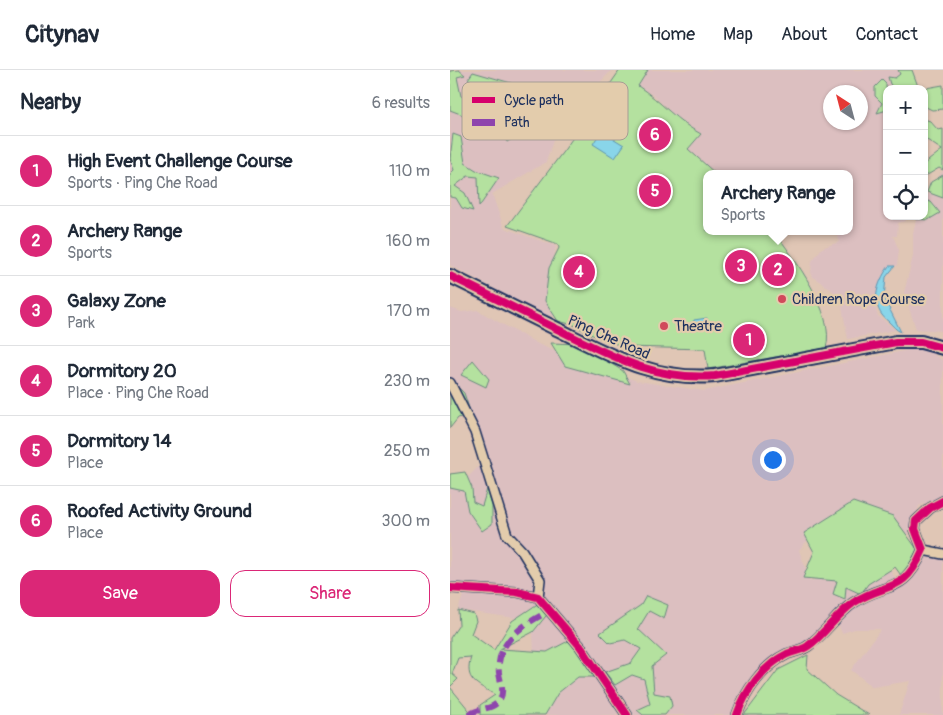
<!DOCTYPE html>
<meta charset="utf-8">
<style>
:root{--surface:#fff;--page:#f6f6f7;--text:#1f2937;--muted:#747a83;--line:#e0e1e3;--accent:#db2777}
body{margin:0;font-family:Pangolin,sans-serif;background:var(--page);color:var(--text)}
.controls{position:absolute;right:15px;top:15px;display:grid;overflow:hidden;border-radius:10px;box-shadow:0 1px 4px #0004}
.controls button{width:45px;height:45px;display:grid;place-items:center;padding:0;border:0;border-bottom:1px solid var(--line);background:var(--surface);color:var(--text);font:25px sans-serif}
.compass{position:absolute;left:373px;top:15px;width:45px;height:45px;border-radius:50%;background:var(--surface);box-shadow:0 1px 4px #0004;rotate:324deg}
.you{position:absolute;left:322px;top:389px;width:18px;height:18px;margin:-12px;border:4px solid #fff;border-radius:50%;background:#1a73e8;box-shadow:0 0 0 8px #1a73e833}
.badge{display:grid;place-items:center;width:32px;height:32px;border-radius:50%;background:var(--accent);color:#fff;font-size:16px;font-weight:700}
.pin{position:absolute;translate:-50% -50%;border:2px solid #fff;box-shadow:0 1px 5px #0006}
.popup{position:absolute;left:253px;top:100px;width:150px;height:65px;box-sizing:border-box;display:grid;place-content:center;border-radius:10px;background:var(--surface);filter:drop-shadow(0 1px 4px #0005);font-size:16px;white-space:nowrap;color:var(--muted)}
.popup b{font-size:19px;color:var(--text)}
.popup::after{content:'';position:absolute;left:50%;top:100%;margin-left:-10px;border:10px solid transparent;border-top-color:var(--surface)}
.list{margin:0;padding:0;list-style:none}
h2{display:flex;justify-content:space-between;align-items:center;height:65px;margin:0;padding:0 20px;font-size:21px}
h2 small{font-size:16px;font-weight:400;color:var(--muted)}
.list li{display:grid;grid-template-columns:32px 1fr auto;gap:15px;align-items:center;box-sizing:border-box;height:70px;padding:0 20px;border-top:1px solid var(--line)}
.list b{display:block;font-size:19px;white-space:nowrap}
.list p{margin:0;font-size:16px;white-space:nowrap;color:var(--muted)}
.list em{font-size:16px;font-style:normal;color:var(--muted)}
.actions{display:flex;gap:10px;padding:15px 20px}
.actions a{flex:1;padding:11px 0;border:1px solid var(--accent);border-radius:15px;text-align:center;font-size:18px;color:var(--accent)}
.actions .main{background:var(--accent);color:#fff}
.icon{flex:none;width:28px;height:28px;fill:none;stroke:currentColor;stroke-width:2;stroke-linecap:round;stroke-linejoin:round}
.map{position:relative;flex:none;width:493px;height:645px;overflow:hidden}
header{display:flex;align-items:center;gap:30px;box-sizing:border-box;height:70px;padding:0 25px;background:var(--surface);border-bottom:1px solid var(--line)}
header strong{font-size:24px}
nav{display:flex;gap:28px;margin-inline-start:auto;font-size:18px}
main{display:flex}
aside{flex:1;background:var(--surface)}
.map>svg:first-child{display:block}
</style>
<header>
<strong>Citynav</strong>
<nav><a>Home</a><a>Map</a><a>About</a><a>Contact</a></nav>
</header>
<main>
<aside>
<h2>Nearby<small>6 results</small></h2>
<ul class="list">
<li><span class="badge">1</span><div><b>High Event Challenge Course</b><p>Sports · Ping Che Road</p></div><em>110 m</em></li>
<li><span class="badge">2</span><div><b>Archery Range</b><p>Sports</p></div><em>160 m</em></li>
<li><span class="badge">3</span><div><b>Galaxy Zone</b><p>Park</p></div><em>170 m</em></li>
<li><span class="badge">4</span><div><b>Dormitory 20</b><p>Place · Ping Che Road</p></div><em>230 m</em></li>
<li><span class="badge">5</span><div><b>Dormitory 14</b><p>Place</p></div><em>250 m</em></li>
<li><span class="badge">6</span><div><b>Roofed Activity Ground</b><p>Place</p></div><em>300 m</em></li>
</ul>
<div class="actions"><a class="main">Save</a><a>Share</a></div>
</aside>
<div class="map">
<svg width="493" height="645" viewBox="0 0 493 645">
<rect width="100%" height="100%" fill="#e0c6b5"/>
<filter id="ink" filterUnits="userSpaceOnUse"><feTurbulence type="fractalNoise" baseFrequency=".02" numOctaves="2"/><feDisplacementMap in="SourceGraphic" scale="10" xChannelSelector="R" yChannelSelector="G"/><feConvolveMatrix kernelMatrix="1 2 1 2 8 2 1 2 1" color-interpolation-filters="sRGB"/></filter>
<g filter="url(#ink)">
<!-- built -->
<g fill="#dcbfc0" fill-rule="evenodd">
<path d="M0 0H162L108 55 96 92 42 124 54 158 106 176 96 231 105 246 94 245 0 195Z"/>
<path d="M198 0H452L458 19H437V146H455L456 151 448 153 447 166H443L449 180 447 196H439L432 206 424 234 428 246 446 260 398 269 391 232 383 221 363 207 361 202 362 191 372 178 389 172 386 161H399V104H266L238 79 251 64 233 54 204 26 188 16ZM380 22H410V52H380Z"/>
<path d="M493 100V261L466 259 454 223 463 186V163L467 146H474V131Z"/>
<path d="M0 238 12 242 27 240 90 275 187 311 254 321 474 277 493 291V426L469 436 458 465 410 436 369 457 349 480 360 511 388 501H441L449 514 463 507 474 486 493 487V645H449L460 611 423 617 401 600 431 559H405L392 563 385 548 357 577 318 599 287 645H95L108 623 128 607 141 608 143 595 124 569 84 589 83 562 97 542 92 531 66 548 8 540 16 517H0V412L18 407 34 391 0 316Z"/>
</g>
<!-- green -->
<g fill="#b4e19f" stroke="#68887e">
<path d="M9 0 15 5 7 7 11 26 28 34 38 26C57 30 74 30 93 36L84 44 91 50 98 38 108 44 97 55 88 56 90 66 75 47 63 43 68 65 57 72 42 49 39 55 0 40V1Z"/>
<path d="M170 0H198L188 16C212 32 226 51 251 64L238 79 266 104H257V161H324C344 188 386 244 376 278L258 299 255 279 174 277 140 264 124 255 108 251 95 231 99 198 109 178 108 174 57 156 115 79Z"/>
<path d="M448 0H462L469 19H445L440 14 438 7 445 8 450 4Z"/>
<path d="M23 2 61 13V23L45 22 18 9Z"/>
<path d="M432 10 436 14 437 40 427 43 432 33 425 26V17Z"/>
<path d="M493 15V39L482 40 474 36V19H470Z"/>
<path d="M474 49 480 51 488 60 493 59V100L489 98 474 107V94L492 80 474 68Z"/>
<path d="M3 64 11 67 15 93 26 100 49 108 29 137 28 107 18 106 5 116 15 123 23 141 12 138 6 128 0 127V104L4 100 0 89Z"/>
<path d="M493 105V128L477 122 481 112Z"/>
<path d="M474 130 481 132 490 143 478 150 465 149 464 146H474Z"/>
<path d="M101 273 129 274 173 301 180 314 115 296Z"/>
<path d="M23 290 39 309 36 317 11 305Z"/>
<path d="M8 317 14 323 21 344 8 348 0 358V320Z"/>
<path d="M15 402 22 418 23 432 32 436 37 419 42 436V454L32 461 18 441 14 421 0 418V404Z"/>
<path d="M403 432 443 446 467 479 453 508 445 497 418 514 411 524 396 517 395 529 383 524 387 511 353 508 364 482 354 463Z"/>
<path d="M196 526 218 535 214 549 199 541 188 559 216 585 202 596 204 623 220 626 222 636 215 645H193L187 640 200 634 194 609 182 605 165 615 155 602 181 593 191 579 175 570 160 573 150 563 191 535Z"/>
<path d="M92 531 100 541 83 562 50 579 97 582 124 568 143 595 144 607H128L108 623 95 645H30V635L45 625C26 613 14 611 21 587L8 588 2 604 8 609 0 617 23 645H0V568L9 555 8 540 24 544 26 551 21 564 44 580 62 551Z"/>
<path d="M358 585 357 599 386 625 419 645H294L328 600Z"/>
</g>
<!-- water -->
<g fill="#89d5e9" stroke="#5d93b1">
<path d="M151 61 174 75 165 88 143 74Z"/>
<path d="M439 196H445L436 207 434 228 451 262C446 260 443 256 439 252 419 237 426 214 439 196Z"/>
<path d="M257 248 254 258 241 259 244 250Z"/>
</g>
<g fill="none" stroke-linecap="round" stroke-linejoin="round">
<!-- street casing -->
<g stroke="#1b2f5e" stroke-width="12">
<g id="street">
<path d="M0 313 25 362 57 465 72 481 90 510 88 527"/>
<path d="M473 480 493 484"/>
<path d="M0 518 67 522 88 527 130 576 177 645"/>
<path d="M287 645C295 621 314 595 337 584 344 581 353 580 358 576 375 564 386 545 403 533 436 511 453 526 473 480L465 459 466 451 480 438 493 431"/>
</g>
</g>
<!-- secondary casing -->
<g stroke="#1b2f5e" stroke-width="16">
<path id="secondary" d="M0 206C36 224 71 241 107 259 160 285 203 311 265 306L446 272H471L493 278"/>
</g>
<!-- street -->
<use href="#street" stroke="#e3ccac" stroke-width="9"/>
<!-- secondary -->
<use href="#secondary" stroke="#e3ccac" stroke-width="12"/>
<!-- quiet -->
<path stroke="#8e44ad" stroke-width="6" stroke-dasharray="12 6" stroke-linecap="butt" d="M19 645C28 637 43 641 50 629 55 621 50 611 49 603 45 571 77 552 100 541"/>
<!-- cycleway casing -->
<g stroke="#e3ccac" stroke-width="11">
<g id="cycleway">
<path d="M0 206C36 224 71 241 107 259 160 285 203 311 265 306L446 272H471L493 278"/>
<path d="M0 518 67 522 88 527 130 576 177 645"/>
<path d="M287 645C295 621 314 595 337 584 344 581 353 580 358 576 375 564 386 545 403 533 436 511 453 526 473 480L465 459 466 451 480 438 493 431"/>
</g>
</g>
<!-- cycleway -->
<use href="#cycleway" stroke="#d6006c" stroke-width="8"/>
</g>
</g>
<!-- markers -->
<g fill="#d1495b" stroke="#e3ccac" stroke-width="2">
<circle cx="332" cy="229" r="5"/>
<circle cx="214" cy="256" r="5"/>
</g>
<g text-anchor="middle" stroke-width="4.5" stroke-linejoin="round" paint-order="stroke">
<!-- poi labels -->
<g font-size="15" fill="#1b2f5e" stroke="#e3ccac" text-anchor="start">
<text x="342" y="234">Children Rope Course</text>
<text x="224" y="261">Theatre</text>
</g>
<!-- street labels -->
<g font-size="15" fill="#1b2f5e" stroke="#e3ccac">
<text transform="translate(159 267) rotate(24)" y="5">Ping Che Road</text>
</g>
</g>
<!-- legend -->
<rect x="12" y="12" width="166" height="58" rx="8" fill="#e3ccac" stroke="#a79d95" stroke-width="1"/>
<rect x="22" y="27" width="23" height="6" fill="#d6006c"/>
<rect x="22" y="49" width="23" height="7" fill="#8e44ad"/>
<g font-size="14" fill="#1b2f5e">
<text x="54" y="35">Cycle path</text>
<text x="54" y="57">Path</text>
</g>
</svg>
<div class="controls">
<button>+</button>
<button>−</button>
<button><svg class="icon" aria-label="locate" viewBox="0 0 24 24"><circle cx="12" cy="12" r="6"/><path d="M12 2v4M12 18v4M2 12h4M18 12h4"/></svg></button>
</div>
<svg class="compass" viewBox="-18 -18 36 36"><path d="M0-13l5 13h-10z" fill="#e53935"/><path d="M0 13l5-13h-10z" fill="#747a83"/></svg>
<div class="you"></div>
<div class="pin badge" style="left:299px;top:270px">1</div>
<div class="pin badge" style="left:328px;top:200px">2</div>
<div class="popup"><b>Archery Range</b>Sports</div>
<div class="pin badge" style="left:291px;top:196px">3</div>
<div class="pin badge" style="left:129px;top:202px">4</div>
<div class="pin badge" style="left:205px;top:121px">5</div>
<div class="pin badge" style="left:205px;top:65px">6</div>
</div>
</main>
